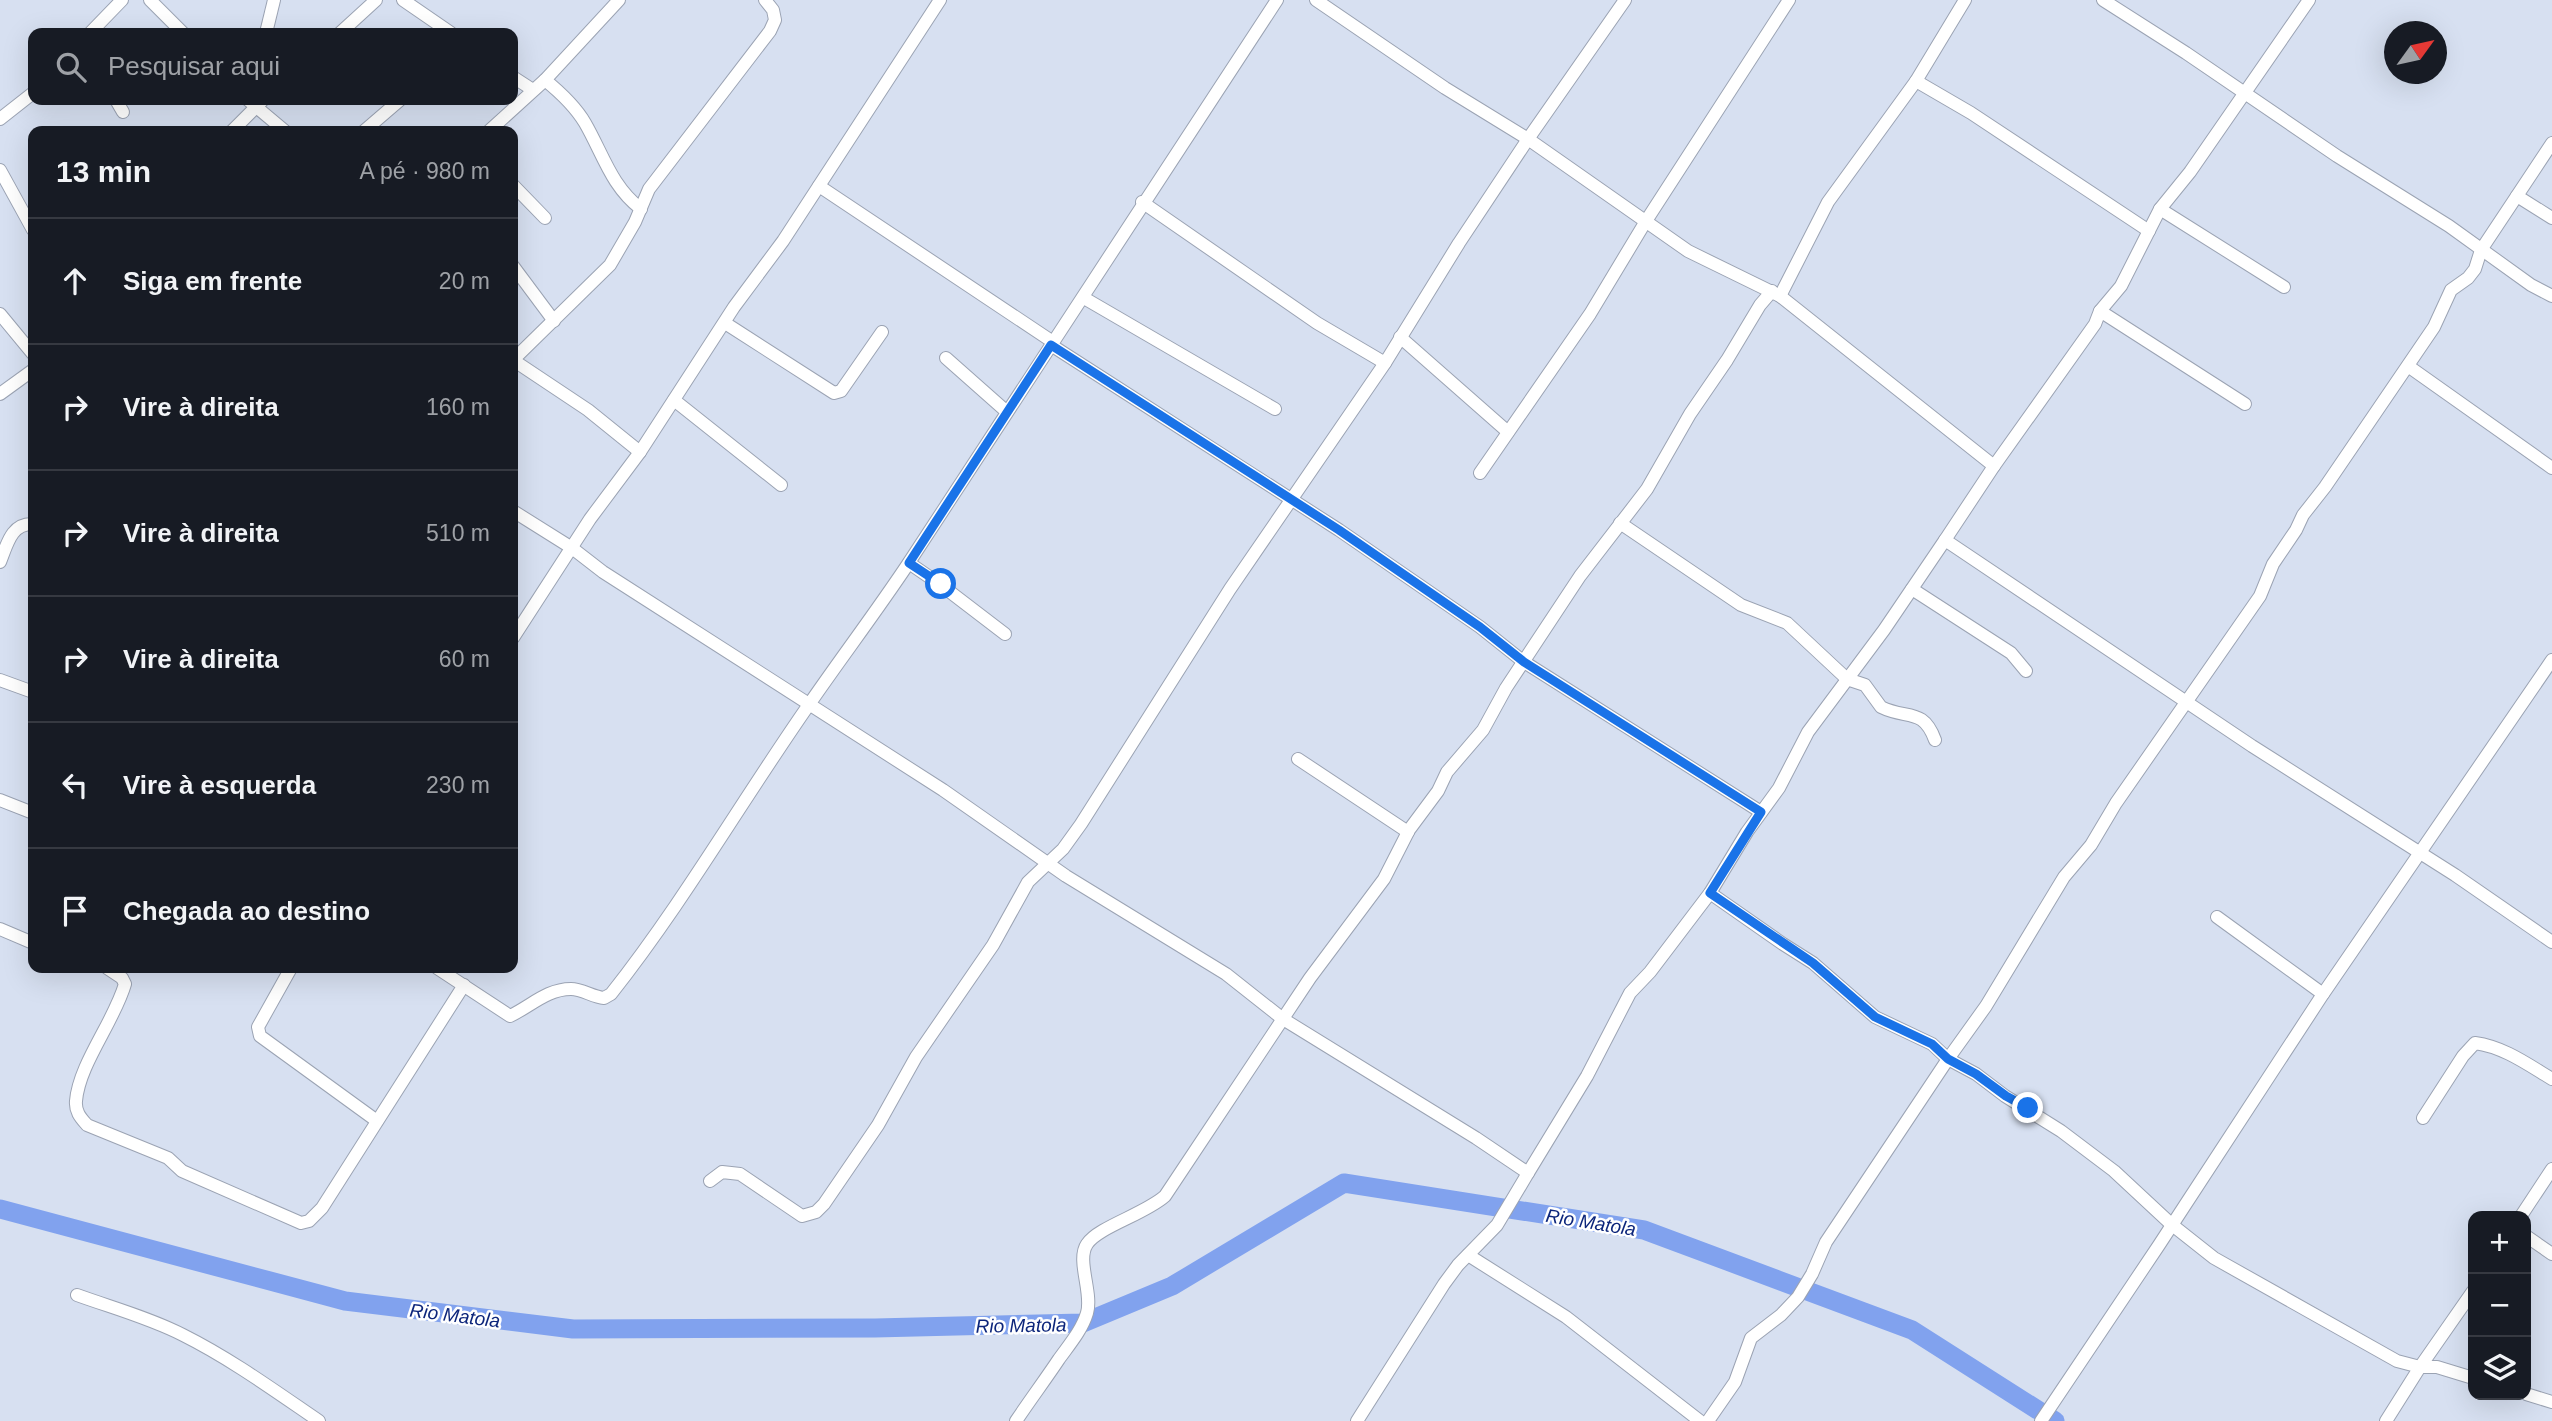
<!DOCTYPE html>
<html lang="pt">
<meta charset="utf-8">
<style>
:root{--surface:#171b24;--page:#20242c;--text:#f1f3f6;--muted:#9ea1a6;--line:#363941}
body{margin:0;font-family:Helvetica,sans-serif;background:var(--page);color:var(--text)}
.controls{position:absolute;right:21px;bottom:21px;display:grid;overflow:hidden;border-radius:14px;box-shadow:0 7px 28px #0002}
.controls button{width:63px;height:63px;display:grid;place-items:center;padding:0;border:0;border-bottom:2px solid var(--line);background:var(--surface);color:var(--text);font:35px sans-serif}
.compass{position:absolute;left:2384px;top:21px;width:63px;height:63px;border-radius:50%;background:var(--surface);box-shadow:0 7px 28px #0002;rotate:57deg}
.stop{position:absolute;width:21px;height:21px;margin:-16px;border:5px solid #1a73e8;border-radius:50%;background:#fff}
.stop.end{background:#1a73e8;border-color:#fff;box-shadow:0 2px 7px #0008}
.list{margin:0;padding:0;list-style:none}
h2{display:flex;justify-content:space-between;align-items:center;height:91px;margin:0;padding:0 28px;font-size:30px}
h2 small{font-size:23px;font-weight:400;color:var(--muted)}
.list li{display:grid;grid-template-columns:46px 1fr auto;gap:21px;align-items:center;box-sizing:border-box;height:126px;padding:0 28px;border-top:2px solid var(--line)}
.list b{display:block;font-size:26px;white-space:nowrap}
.list em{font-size:23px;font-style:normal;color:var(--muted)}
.icon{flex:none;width:38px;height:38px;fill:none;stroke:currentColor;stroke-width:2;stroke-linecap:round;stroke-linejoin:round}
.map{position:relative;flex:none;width:2552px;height:1421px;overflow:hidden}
.search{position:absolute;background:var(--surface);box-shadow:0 7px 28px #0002;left:28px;top:28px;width:490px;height:77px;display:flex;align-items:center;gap:18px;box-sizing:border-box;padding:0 24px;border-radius:14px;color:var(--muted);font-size:26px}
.panel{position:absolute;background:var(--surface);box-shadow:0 7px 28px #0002;left:28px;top:126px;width:490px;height:847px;border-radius:14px}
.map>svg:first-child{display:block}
</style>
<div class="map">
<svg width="2552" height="1421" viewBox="0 0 2552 1421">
<rect width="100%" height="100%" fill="#d7e0f1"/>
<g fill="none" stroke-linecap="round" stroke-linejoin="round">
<!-- river -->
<path stroke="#81a2ee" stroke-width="19" d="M0 1209 345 1301 573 1329 875 1328 1083 1323 1172 1286 1344 1183 1644 1230 1912 1330 2055 1421"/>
<!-- minor casing -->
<g stroke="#9ba3b3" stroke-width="14">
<g id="minor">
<path d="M150 0 183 33"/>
<path d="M403 0 451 33"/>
<path d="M1316 0 1445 88 1528 139 1688 251 1780 296 1994 466 1945 540"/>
<path d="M2103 0 2186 53 2337 156 2449 226 2531 285 2552 296"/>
<path d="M90 33 122 0"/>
<path d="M266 33 274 0"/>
<path d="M340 33 376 0"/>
<path d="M513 77 533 90"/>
<path d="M545 80C561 93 575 106 585 123 603 154 611 186 641 209"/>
<path d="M1916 81 1971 113 2149 231"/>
<path d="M116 100 123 112"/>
<path d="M248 100 285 131"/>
<path d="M0 119 33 93"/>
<path d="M232 131 263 100"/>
<path d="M364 131 400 100"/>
<path d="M489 131 545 80 619 0"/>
<path d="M0 170 33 230"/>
<path d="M513 185 545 218"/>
<path d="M819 186 1053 342"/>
<path d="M2517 196 2552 218"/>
<path d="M1142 202 1317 323 1385 363"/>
<path d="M2160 209 2284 287"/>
<path d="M513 266 554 321"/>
<path d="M1780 296 1828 202 1916 81 1965 0"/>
<path d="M1084 298 1275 409"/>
<path d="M2100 311 2245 404"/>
<path d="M0 314 33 354"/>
<path d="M725 323 834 393 841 391 882 332"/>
<path d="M1400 337 1508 432"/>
<path d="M1051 345 1339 530 1480 627 1524 662 1761 812"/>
<path d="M946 358 1007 412"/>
<path d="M513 360 610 265 635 222 649 189 770 31 775 20 773 10 765 0"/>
<path d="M513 360 588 410 640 452"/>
<path d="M2408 366 2552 468"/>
<path d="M0 394 33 370"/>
<path d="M674 400 781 485"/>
<path d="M1994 466 2095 324 2100 311 2121 286 2160 209 2190 172 2309 0"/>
<path d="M1480 473 1590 314 1646 221 1789 0"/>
<path d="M513 511 572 548 603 572 943 790 1066 876 1226 974 1283 1019 1476 1138 1528 1173 1587 1076 1630 993 1650 972 1710 893 1747 832 1779 788 1808 732 1884 630 1945 540 2252 746 2455 875 2552 942"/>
<path d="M1620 523 1741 605 1787 623 1847 679 1865 685 1881 707C1907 720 1923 707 1935 740"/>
<path d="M0 562C7 545 11 523 33 524"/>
<path d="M909 563 941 585 1005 634"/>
<path d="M1912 589 2011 653 2026 671"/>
<path d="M513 638 590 519 640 452 734 307 783 241 940 0"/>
<path d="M0 680 33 692"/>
<path d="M1298 759 1408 832"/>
<path d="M0 800 33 813"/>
<path d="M1710 893 1783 944 1813 963 1875 1017 1932 1044 1948 1059 1976 1074 2005 1096 2061 1131 2114 1171 2171 1224 2214 1258 2397 1361 2420 1367 2473 1291"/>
<path d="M2217 917 2323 994"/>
<path d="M0 929 33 943"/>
<path d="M107 968 122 978 125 984C114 1022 79 1064 76 1101 75 1112 81 1118 87 1125L168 1158 182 1171 301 1223 309 1221 322 1208 464 985"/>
<path d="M291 968 258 1027 260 1036 377 1121"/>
<path d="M437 968 510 1016C531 1006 547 989 571 989 582 989 593 997 604 998L611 994C683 903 741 802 808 706 841 658 876 612 908 564 1032 377 1153 187 1277 0"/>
<path d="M2423 1118 2463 1056 2475 1043C2504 1047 2527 1064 2552 1079"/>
<path d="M710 1181 722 1172 740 1174 802 1216 816 1212 824 1204 878 1125 916 1057 993 945 1028 882 1063 849 1081 824 1230 589 1385 363 1459 243 1528 139 1625 0"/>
<path d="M2521 1216 2552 1169"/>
<path d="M2526 1236 2552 1254"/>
<path d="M1468 1255 1566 1317 1700 1421"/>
<path d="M77 1295C113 1308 150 1318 183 1335 231 1359 275 1391 319 1421"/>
<path d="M2526 1394 2552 1402"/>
<path d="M1016 1421C1030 1400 1045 1380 1059 1359 1069 1345 1082 1330 1087 1313 1093 1293 1076 1260 1087 1244 1098 1227 1145 1214 1165 1196L1310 978 1384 879 1409 830 1438 791 1447 772 1483 730 1506 688 1580 576 1647 489 1690 414 1727 360 1760 305 1772 291"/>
<path d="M1357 1421 1444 1284 1458 1265 1497 1225 1528 1173"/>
<path d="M1708 1421 1735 1382 1751 1338 1781 1315 1798 1297 1812 1274 1826 1242 1948 1059 1986 1006 2064 877 2091 845 2116 803 2260 596 2273 564 2296 530 2303 515 2325 487 2434 327 2451 290 2468 278 2475 269 2481 250 2552 143"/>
<path d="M2041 1421 2159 1245 2323 994 2552 660"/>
<path d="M2386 1421 2420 1367H2437L2473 1378"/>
</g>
</g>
<!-- minor -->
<use href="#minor" stroke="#fff" stroke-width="12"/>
</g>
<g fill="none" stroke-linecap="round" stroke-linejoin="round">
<!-- route -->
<path stroke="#1a73e8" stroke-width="9" d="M941 584 909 563 1051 345 1339 530 1480 627 1524 662 1761 812 1710 893 1813 963 1875 1017 1932 1044 1948 1059 1976 1074 2006 1096 2028 1108"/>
</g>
<g text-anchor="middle" stroke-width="5" stroke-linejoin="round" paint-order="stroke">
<!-- water labels -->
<g font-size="19" font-style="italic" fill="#0d267b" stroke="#fff">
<text transform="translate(1591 1222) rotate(9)" y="7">Rio Matola</text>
<text transform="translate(455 1315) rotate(7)" y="7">Rio Matola</text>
<text transform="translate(1021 1325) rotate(-1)" y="7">Rio Matola</text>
</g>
</g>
</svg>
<div class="controls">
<button>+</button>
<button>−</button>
<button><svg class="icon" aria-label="layers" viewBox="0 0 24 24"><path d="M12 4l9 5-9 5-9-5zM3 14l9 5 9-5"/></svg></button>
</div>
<svg class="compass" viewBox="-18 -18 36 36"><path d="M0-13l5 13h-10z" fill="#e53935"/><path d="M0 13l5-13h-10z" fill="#9ea1a6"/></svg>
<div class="stop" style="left:941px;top:584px"></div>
<div class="stop end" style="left:2028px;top:1108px"></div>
<div class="search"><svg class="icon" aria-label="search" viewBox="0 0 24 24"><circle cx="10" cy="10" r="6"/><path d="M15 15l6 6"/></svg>Pesquisar aqui</div>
<section class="panel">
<h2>13 min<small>A pé · 980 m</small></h2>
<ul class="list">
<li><svg class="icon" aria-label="ahead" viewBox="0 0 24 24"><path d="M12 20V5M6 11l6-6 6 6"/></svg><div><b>Siga em frente</b></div><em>20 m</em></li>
<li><svg class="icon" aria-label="right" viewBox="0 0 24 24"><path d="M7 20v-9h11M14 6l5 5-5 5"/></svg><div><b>Vire à direita</b></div><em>160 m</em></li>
<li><svg class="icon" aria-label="right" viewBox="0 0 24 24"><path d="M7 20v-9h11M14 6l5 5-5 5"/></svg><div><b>Vire à direita</b></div><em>510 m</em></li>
<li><svg class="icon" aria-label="right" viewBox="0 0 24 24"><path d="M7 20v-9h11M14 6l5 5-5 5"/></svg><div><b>Vire à direita</b></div><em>60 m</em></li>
<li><svg class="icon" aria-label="left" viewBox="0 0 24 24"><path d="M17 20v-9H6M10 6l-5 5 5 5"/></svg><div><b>Vire à esquerda</b></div><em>230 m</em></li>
<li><svg class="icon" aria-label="arrive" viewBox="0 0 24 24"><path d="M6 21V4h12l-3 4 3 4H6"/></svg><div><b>Chegada ao destino</b></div></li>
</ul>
</section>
</div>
